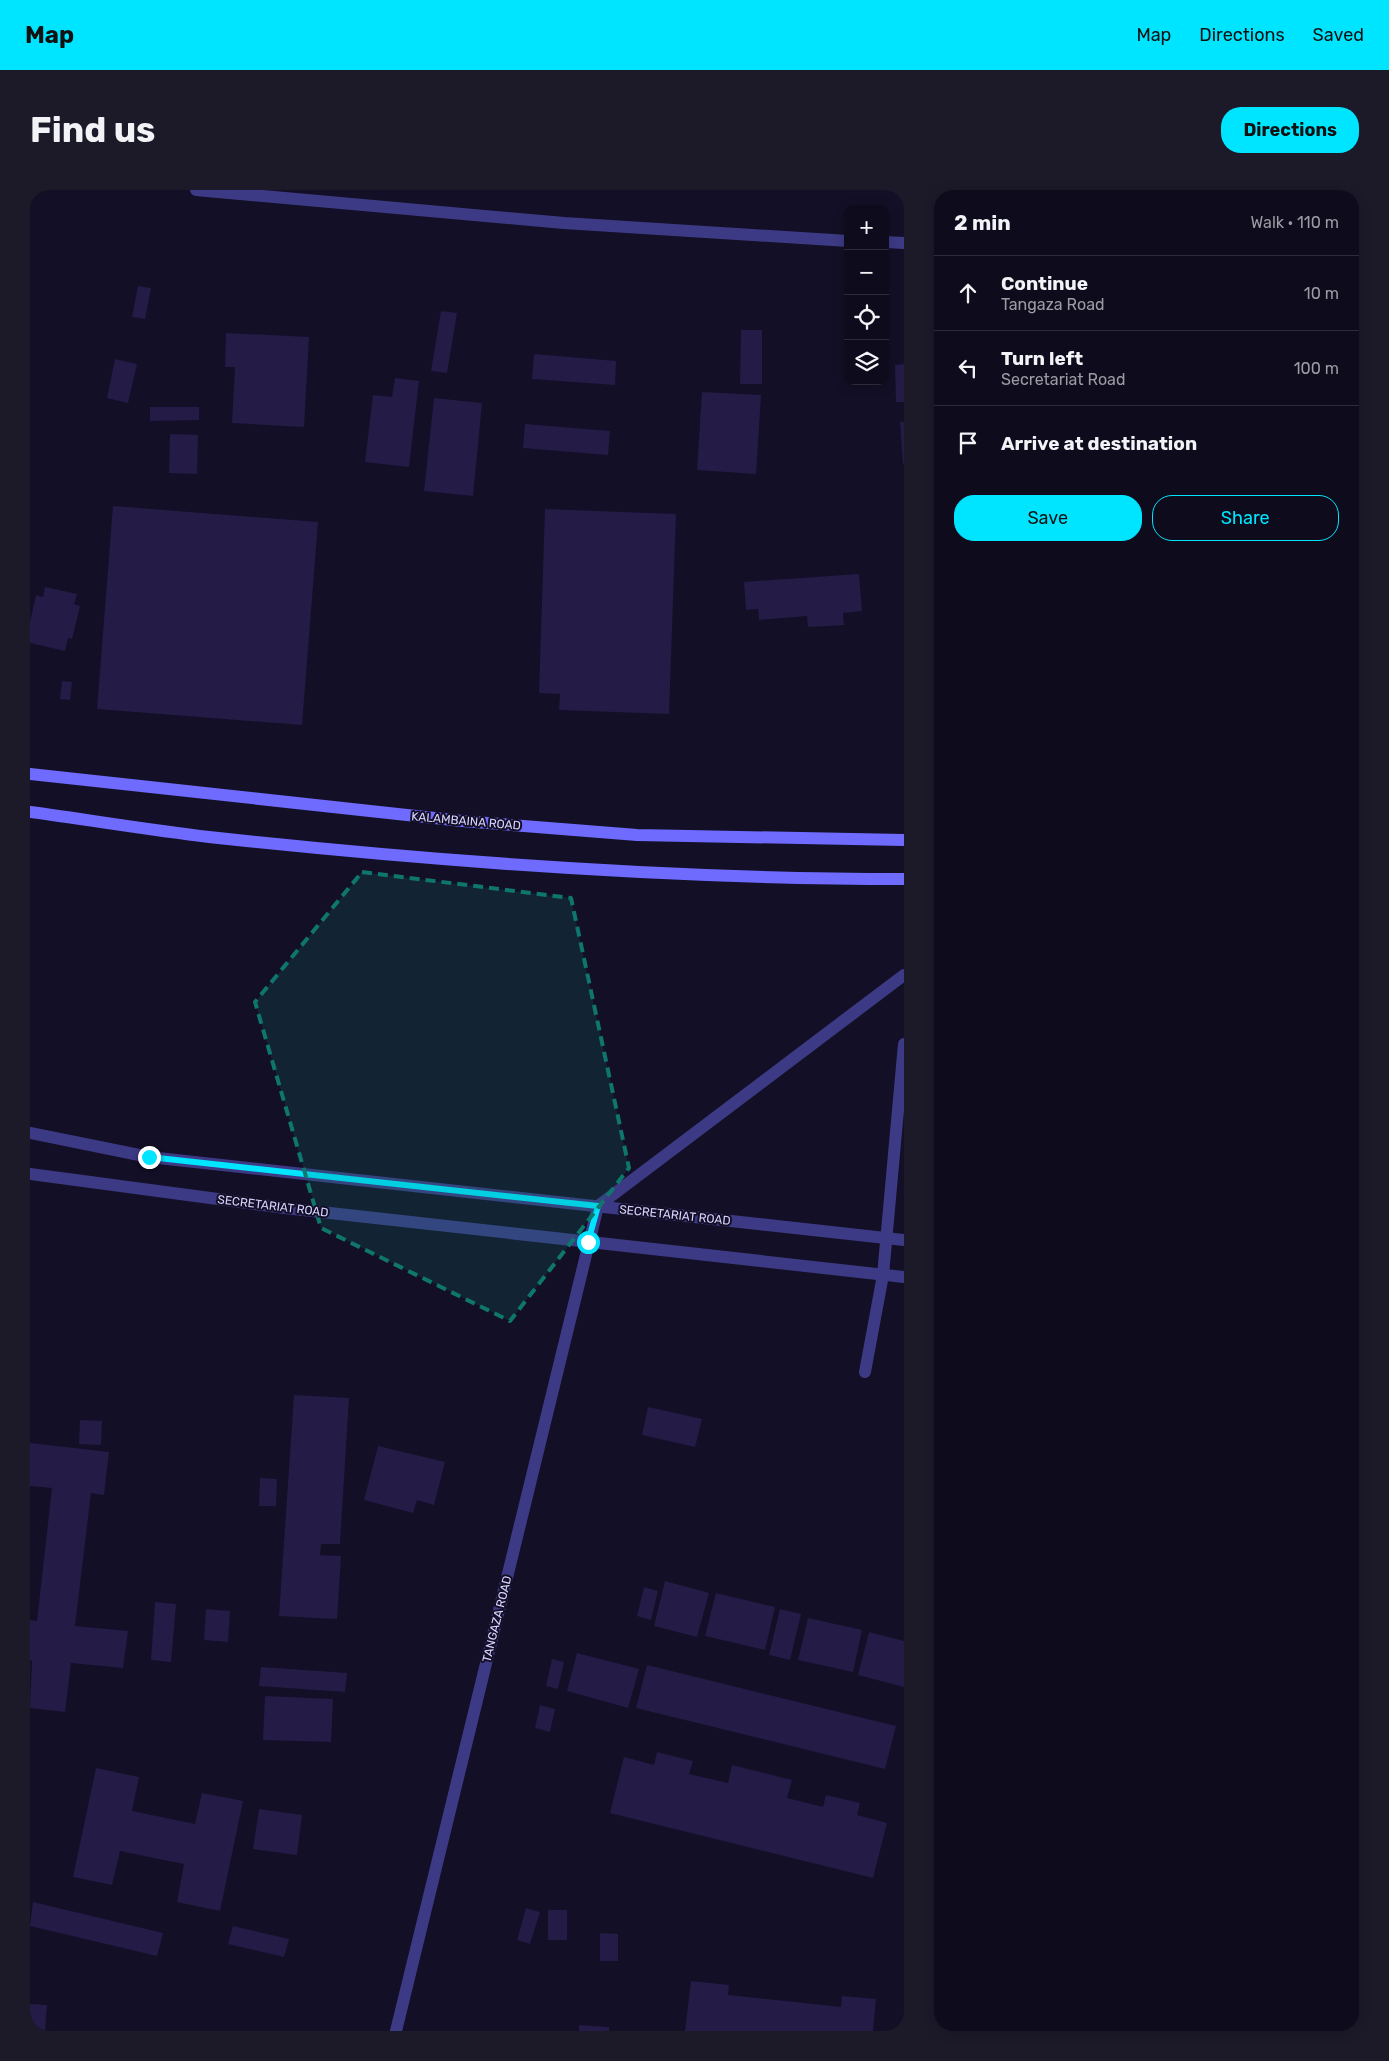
<!DOCTYPE html>
<meta charset="utf-8">
<style>
:root{--surface:#0e0b1c;--page:#1c1929;--text:#f1f3f6;--muted:#9b9ba3;--line:#2e2b3b;--accent:#00e5ff}
body{margin:0;font-family:Rubik,sans-serif;background:var(--page);color:var(--text)}
.controls{position:absolute;right:15px;top:15px;display:grid;overflow:hidden;border-radius:10px;box-shadow:0 2px 12px #0003}
.controls button{width:45px;height:45px;display:grid;place-items:center;padding:0;border:0;border-bottom:1px solid var(--line);background:var(--surface);color:var(--text);font:25px sans-serif}
.stop{position:absolute;width:15px;height:15px;margin:-11px;border:4px solid #00e5ff;border-radius:50%;background:#fff}
.stop.end{background:#00e5ff;border-color:#fff;box-shadow:0 1px 5px #0008}
.list{margin:0;padding:0;list-style:none}
h2{display:flex;justify-content:space-between;align-items:center;height:65px;margin:0;padding:0 20px;font-size:21px}
h2 small{font-size:16px;font-weight:400;color:var(--muted)}
.list li{display:grid;grid-template-columns:32px 1fr auto;gap:15px;align-items:center;box-sizing:border-box;height:75px;padding:0 20px;border-top:1px solid var(--line)}
.list b{display:block;font-size:19px;white-space:nowrap}
.list p{margin:0;font-size:16px;white-space:nowrap;color:var(--muted)}
.list em{font-size:16px;font-style:normal;color:var(--muted)}
.actions{display:flex;gap:10px;padding:15px 20px}
.actions a{flex:1;padding:11px 0;border:1px solid var(--accent);border-radius:20px;text-align:center;font-size:18px;color:var(--accent)}
.actions .main{background:var(--accent);color:#111}
.icon{flex:none;width:28px;height:28px;fill:none;stroke:currentColor;stroke-width:2;stroke-linecap:round;stroke-linejoin:round}
.map{position:relative;flex:none;width:874px;height:1841px;overflow:hidden;border-radius:20px}
header{display:flex;align-items:center;gap:30px;box-sizing:border-box;height:70px;padding:0 25px;background:var(--accent);color:#111}
header strong{font-size:24px}
nav{display:flex;gap:28px;margin-inline-start:auto;font-size:18px}
.intro{display:flex;align-items:center;justify-content:space-between;box-sizing:border-box;height:120px;padding:0 30px}
h1{margin:0;font-size:35px}
.button{padding:12px 22px;border-radius:20px;background:var(--accent);color:#111;font-size:18px;font-weight:700}
main{display:flex;gap:30px;padding:0 30px}
aside{flex:1;background:var(--surface);border-radius:20px;box-shadow:0 2px 12px #0003}
.map>svg:first-child{display:block}
</style>
<header>
<strong>Map</strong>
<nav><a>Map</a><a>Directions</a><a>Saved</a></nav>
</header>
<div class="intro"><h1>Find us</h1><a class="button">Directions</a></div>
<main>
<div class="map">
<svg width="874" height="1841" viewBox="0 0 874 1841">
<rect width="100%" height="100%" fill="#130f26"/>
<!-- building -->
<g fill="#241b47">
<path d="M108 96 121 98 115 129 102 127Z"/>
<path d="M411 121 427 123 417 183 401 181Z"/>
<path d="M711 140H732V194H710Z"/>
<path d="M196 143 279 147 274 237 202 233 205 177H195Z"/>
<path d="M504 164 586 171 585 195 502 189Z"/>
<path d="M85 169 107 174 98 213 77 208Z"/>
<path d="M874 174V212H866L865 175Z"/>
<path d="M365 188 389 191 379 277 335 272 343 205 362 207Z"/>
<path d="M672 202 731 205 726 284 667 280Z"/>
<path d="M404 208 452 213 443 306 394 301Z"/>
<path d="M120 217H169V230L120 231Z"/>
<path d="M870 232H874V274H873Z"/>
<path d="M495 234 580 241 578 265 493 258Z"/>
<path d="M140 244 168 245 167 284 139 283Z"/>
<path d="M83 316 288 332 272 535 67 519Z"/>
<path d="M515 319 646 324 639 524 529 520 530 504 509 503Z"/>
<path d="M829 384 832 421 813 423 814 435 778 437 777 426 729 430 728 419 716 420 714 392Z"/>
<path d="M15 397 47 404 44 414 50 416 42 449 38 448 35 461 0 453V432L6 405 13 407Z"/>
<path d="M32 491 42 492 40 510 30 509Z"/>
<path d="M264 1205 319 1208 310 1354H291L290 1365 311 1366 307 1429 249 1426Z"/>
<path d="M618 1217 672 1229 665 1257 612 1245Z"/>
<path d="M50 1230 72 1231 71 1255 49 1254Z"/>
<path d="M0 1253 79 1262 74 1305 61 1303 45 1436 98 1441 93 1478 41 1473 35 1522 0 1518 2 1471 0 1470V1430L7 1431 22 1298 0 1296Z"/>
<path d="M348 1256 415 1272 404 1315 387 1310 383 1323 334 1310Z"/>
<path d="M230 1288 247 1289 246 1316H229Z"/>
<path d="M635 1391 679 1403 667 1447 624 1436Z"/>
<path d="M614 1397 628 1401 621 1430 607 1426Z"/>
<path d="M686 1403 745 1417 735 1460 675 1446Z"/>
<path d="M125 1412 146 1414 141 1472 121 1470Z"/>
<path d="M176 1419 200 1421 198 1452 174 1450Z"/>
<path d="M750 1419 771 1424 760 1470 739 1465Z"/>
<path d="M778 1428 832 1440 823 1482 768 1470Z"/>
<path d="M839 1442 874 1451V1497L828 1485Z"/>
<path d="M547 1463 609 1479 598 1518 537 1501Z"/>
<path d="M522 1469 534 1472 528 1499 516 1496Z"/>
<path d="M617 1475 866 1536 855 1579 606 1518Z"/>
<path d="M231 1477 317 1483 315 1502 229 1496Z"/>
<path d="M235 1506 303 1509 301 1552 233 1550Z"/>
<path d="M510 1515 525 1519 520 1542 505 1538Z"/>
<path d="M627 1562 663 1571 659 1584 698 1593 702 1575 762 1590 757 1608 793 1617 796 1605 830 1613 827 1625 857 1633 843 1688 580 1623 594 1567 624 1575Z"/>
<path d="M66 1578 109 1587 102 1621 165 1634 172 1603 213 1611 190 1721 147 1712 154 1674 90 1661 82 1695 43 1687Z"/>
<path d="M229 1619 272 1625 267 1665 223 1659Z"/>
<path d="M3 1712 133 1743 127 1766 0 1736Z"/>
<path d="M496 1718 510 1722 500 1754 487 1750Z"/>
<rect x="518" y="1720" width="19" height="30"/>
<path d="M203 1736 259 1749 254 1767 198 1754Z"/>
<path d="M570 1743 588 1744V1771H570Z"/>
<path d="M661 1791 699 1795 698 1805 811 1817 812 1806 846 1809 843 1841H655Z"/>
<path d="M0 1814 17 1815 15 1841H0Z"/>
<path d="M549 1835 579 1837V1841H549Z"/>
</g>
<g fill="none" stroke-linecap="round" stroke-linejoin="round">
<!-- minor -->
<g stroke="#3d3a85" stroke-width="12">
<path d="M166 0 534 33 818 51"/>
<path d="M855 52 874 53"/>
<path d="M0 943 119 967 874 1050"/>
<path d="M0 984 255 1018 874 1087"/>
<path d="M835 1182 853 1085 874 854"/>
<path d="M366 1841 568 1016 874 785"/>
</g>
<!-- secondary -->
<g stroke="#6f6bff" stroke-width="12">
<path d="M0 584 432 631 607 645 874 650"/>
<path d="M0 622C60 630 119 640 179 647 410 672 642 689 874 689"/>
</g>
</g>
<g fill="none" stroke-linecap="round" stroke-linejoin="round">
<!-- route -->
<path stroke="#00e5ff" stroke-width="6" d="M119 967 568 1016 558 1052"/>
</g>
<!-- marked area -->
<path fill="#0f766e" fill-opacity="0.2" stroke="#0f766e" stroke-width="4" stroke-dasharray="10 6" stroke-linejoin="round" d="M332 682 541 708 599 978 480 1131 291 1038 225 812Z"/>
<g text-anchor="middle" stroke-width="4" stroke-linejoin="round" paint-order="stroke">
<!-- street labels -->
<g font-size="12" fill="#d9d4ff" stroke="#130f26">
<text transform="translate(436 631) rotate(5)" y="4">KALAMBAINA ROAD</text>
<text transform="translate(243 1016) rotate(7)" y="4">SECRETARIAT ROAD</text>
<text transform="translate(645 1025) rotate(6)" y="4">SECRETARIAT ROAD</text>
<text transform="translate(467 1429) rotate(-76)" y="4">TANGAZA ROAD</text>
</g>
</g>
</svg>
<div class="controls">
<button>+</button>
<button>−</button>
<button><svg class="icon" aria-label="locate" viewBox="0 0 24 24"><circle cx="12" cy="12" r="6"/><path d="M12 2v4M12 18v4M2 12h4M18 12h4"/></svg></button>
<button><svg class="icon" aria-label="layers" viewBox="0 0 24 24"><path d="M12 4l9 5-9 5-9-5zM3 14l9 5 9-5"/></svg></button>
</div>
<div class="stop" style="left:558px;top:1052px"></div>
<div class="stop end" style="left:119px;top:967px"></div>
</div>
<aside>
<h2>2 min<small>Walk · 110 m</small></h2>
<ul class="list">
<li><svg class="icon" aria-label="ahead" viewBox="0 0 24 24"><path d="M12 20V5M6 11l6-6 6 6"/></svg><div><b>Continue</b><p>Tangaza Road</p></div><em>10 m</em></li>
<li><svg class="icon" aria-label="left" viewBox="0 0 24 24"><path d="M17 20v-9H6M10 6l-5 5 5 5"/></svg><div><b>Turn left</b><p>Secretariat Road</p></div><em>100 m</em></li>
<li><svg class="icon" aria-label="arrive" viewBox="0 0 24 24"><path d="M6 21V4h12l-3 4 3 4H6"/></svg><div><b>Arrive at destination</b></div></li>
</ul>
<div class="actions"><a class="main">Save</a><a>Share</a></div>
</aside>
</main>
